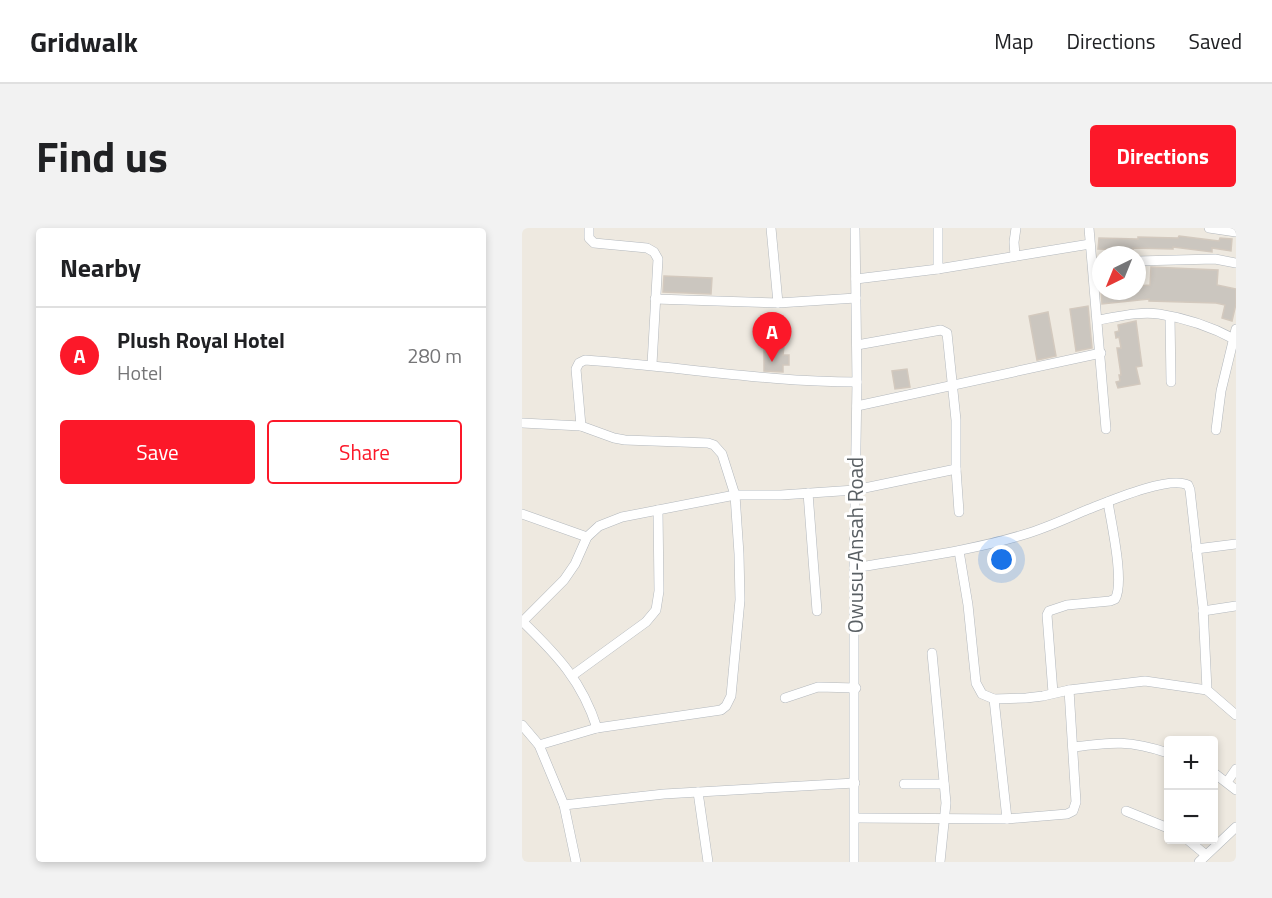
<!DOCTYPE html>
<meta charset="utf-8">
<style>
:root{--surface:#fff;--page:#f2f2f2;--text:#202124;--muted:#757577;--line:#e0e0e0;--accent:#fc1829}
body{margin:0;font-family:"Titillium Web",sans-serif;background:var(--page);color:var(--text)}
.controls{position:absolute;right:18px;bottom:18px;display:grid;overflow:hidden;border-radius:6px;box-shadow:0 3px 9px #0003}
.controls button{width:54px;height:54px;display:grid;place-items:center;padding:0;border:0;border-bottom:2px solid var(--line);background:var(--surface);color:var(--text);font:30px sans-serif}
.compass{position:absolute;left:570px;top:18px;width:54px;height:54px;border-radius:50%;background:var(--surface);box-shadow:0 3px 9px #0003;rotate:223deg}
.you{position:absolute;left:480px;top:332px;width:21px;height:21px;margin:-15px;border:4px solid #fff;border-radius:50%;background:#1a73e8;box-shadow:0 0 0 9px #1a73e833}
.badge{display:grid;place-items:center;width:39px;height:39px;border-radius:50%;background:var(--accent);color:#fff;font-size:20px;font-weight:700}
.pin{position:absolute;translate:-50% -50px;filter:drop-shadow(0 2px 3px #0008)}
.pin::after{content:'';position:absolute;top:32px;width:21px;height:18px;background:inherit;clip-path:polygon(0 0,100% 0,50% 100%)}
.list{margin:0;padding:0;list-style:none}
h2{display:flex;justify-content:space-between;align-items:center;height:78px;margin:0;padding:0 24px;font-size:26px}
h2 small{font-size:20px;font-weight:400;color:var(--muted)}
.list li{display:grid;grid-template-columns:39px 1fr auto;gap:18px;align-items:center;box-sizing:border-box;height:96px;padding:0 24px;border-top:2px solid var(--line)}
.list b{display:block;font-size:22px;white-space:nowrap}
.list p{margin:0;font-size:20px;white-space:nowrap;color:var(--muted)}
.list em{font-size:20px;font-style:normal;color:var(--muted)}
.actions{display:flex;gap:12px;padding:18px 24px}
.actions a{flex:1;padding:14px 0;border:2px solid var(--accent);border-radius:6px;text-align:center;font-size:21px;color:var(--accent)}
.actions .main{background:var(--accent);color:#fff}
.map{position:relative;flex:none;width:714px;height:634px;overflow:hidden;border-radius:6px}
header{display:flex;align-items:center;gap:36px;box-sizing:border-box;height:84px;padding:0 30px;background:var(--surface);border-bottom:2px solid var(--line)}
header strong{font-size:28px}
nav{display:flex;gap:33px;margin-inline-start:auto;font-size:21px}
.intro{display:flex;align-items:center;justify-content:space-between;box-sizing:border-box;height:144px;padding:0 36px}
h1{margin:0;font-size:42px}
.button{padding:15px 27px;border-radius:6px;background:var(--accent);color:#fff;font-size:21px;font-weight:700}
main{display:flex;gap:36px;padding:0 36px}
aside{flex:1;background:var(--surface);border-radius:6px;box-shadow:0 3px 9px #0003}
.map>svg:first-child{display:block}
</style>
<header>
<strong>Gridwalk</strong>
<nav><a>Map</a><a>Directions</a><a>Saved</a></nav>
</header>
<div class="intro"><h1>Find us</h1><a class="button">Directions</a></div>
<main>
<aside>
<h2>Nearby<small></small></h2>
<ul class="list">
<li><span class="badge">A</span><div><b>Plush Royal Hotel</b><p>Hotel</p></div><em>280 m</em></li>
</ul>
<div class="actions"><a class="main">Save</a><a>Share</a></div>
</aside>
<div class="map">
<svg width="714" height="634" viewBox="0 0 714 634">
<rect width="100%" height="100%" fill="#eee9e0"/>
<!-- building -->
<g fill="#cbc6bf" stroke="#d3c9be" stroke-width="1.5">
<path d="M657 8 697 13 698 10 710 11 709 23 690 20V24L651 19V21L611 20V22L576 21 577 10 616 11V9L656 10Z"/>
<path d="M629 39 696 42 695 57 714 61V76L710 93 700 90 703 77 694 75 627 73V71L580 76 579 63H615V58L628 57Z"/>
<path d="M142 48 190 50 189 66 141 64Z"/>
<path d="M566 78 570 120 554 123 548 81Z"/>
<path d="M526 84 534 128 515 132 507 88Z"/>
<path d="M614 93 620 138 614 139 618 156 596 160 594 154 598 153 597 147H599L595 120H599L597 109 594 110 593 104 597 103 596 97Z"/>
<path d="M242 118H262L261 127H267V137H261V144L242 143Z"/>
<path d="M385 141 388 159 373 161 370 143Z"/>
</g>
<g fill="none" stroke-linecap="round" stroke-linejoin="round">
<!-- minor casing -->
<g stroke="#b3b8bd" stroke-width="10">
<g id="minor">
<path d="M67 0V10L72 15 125 20 132 24 136 31 130 136"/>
<path d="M249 0 256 75"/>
<path d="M567 0 584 201"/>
<path d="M687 0 714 4"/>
<path d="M493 28 492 14 494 0"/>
<path d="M615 33 693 31 714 35"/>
<path d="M416 41V0"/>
<path d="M334 51 416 41 568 16"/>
<path d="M133 71 256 75 334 70"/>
<path d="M648 89 649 154"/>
<path d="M576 92C595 89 617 83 637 86 663 90 692 100 714 112"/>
<path d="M335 178 579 125"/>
<path d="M0 195 59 198 92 210 103 212 186 215 192 217 200 226 213 267 217 326 218 372 209 468 204 478 199 482 75 500 17 517"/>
<path d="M59 198 54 141 57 135 63 132C154 138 244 154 335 154"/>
<path d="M694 202 699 163 714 101"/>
<path d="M434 241 437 284"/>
<path d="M286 265 295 383"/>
<path d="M0 286 65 309"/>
<path d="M674 321 714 316"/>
<path d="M437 323 446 377 454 455 460 466 472 471 504 470 521 468 547 462 623 453 685 462"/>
<path d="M332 340C391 330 450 323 507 305 526 299 544 291 562 283 583 275 646 247 666 257L668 262 681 379 685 462 714 487"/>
<path d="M681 383 714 378"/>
<path d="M0 394 42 352 53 336 65 309 77 298 100 289 213 267H259L333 262 434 241V192L425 105 419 102 335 117"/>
<path d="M1 394C35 427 60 453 75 500"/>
<path d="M410 425 424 575 418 634"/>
<path d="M51 447 124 394 134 382 137 363 136 282"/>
<path d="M531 465 525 387 527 383 545 377 588 373 593 371C603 355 589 294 586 274"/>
<path d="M263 470 296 459 334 460"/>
<path d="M472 471 485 591"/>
<path d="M0 497 17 517 42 577 54 634"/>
<path d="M551 519C591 514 608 512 646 525"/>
<path d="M692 545 714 562"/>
<path d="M705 554 714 541"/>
<path d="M382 556H422"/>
<path d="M176 564 186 634"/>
<path d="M42 577 142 566 333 555"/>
<path d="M604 583 646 600"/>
<path d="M333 590 485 591 545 586 551 583 554 574 547 462"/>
<path d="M666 612 684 627"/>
<path d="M332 634V340L335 154 333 0"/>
<path d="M677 634 714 599"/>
</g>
</g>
<!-- minor -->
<use href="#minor" stroke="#fff" stroke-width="9"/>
</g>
<g text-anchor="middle" stroke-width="6" stroke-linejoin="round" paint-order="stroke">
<!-- street labels -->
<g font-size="21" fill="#595f63" stroke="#fff">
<text transform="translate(334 317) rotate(-90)" y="7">Owusu-Ansah Road</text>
</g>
</g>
</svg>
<div class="controls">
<button>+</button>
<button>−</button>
</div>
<svg class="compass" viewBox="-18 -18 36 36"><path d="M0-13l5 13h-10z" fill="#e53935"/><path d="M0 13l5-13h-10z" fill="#757577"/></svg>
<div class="you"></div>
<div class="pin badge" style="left:250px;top:134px">A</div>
</div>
</main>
